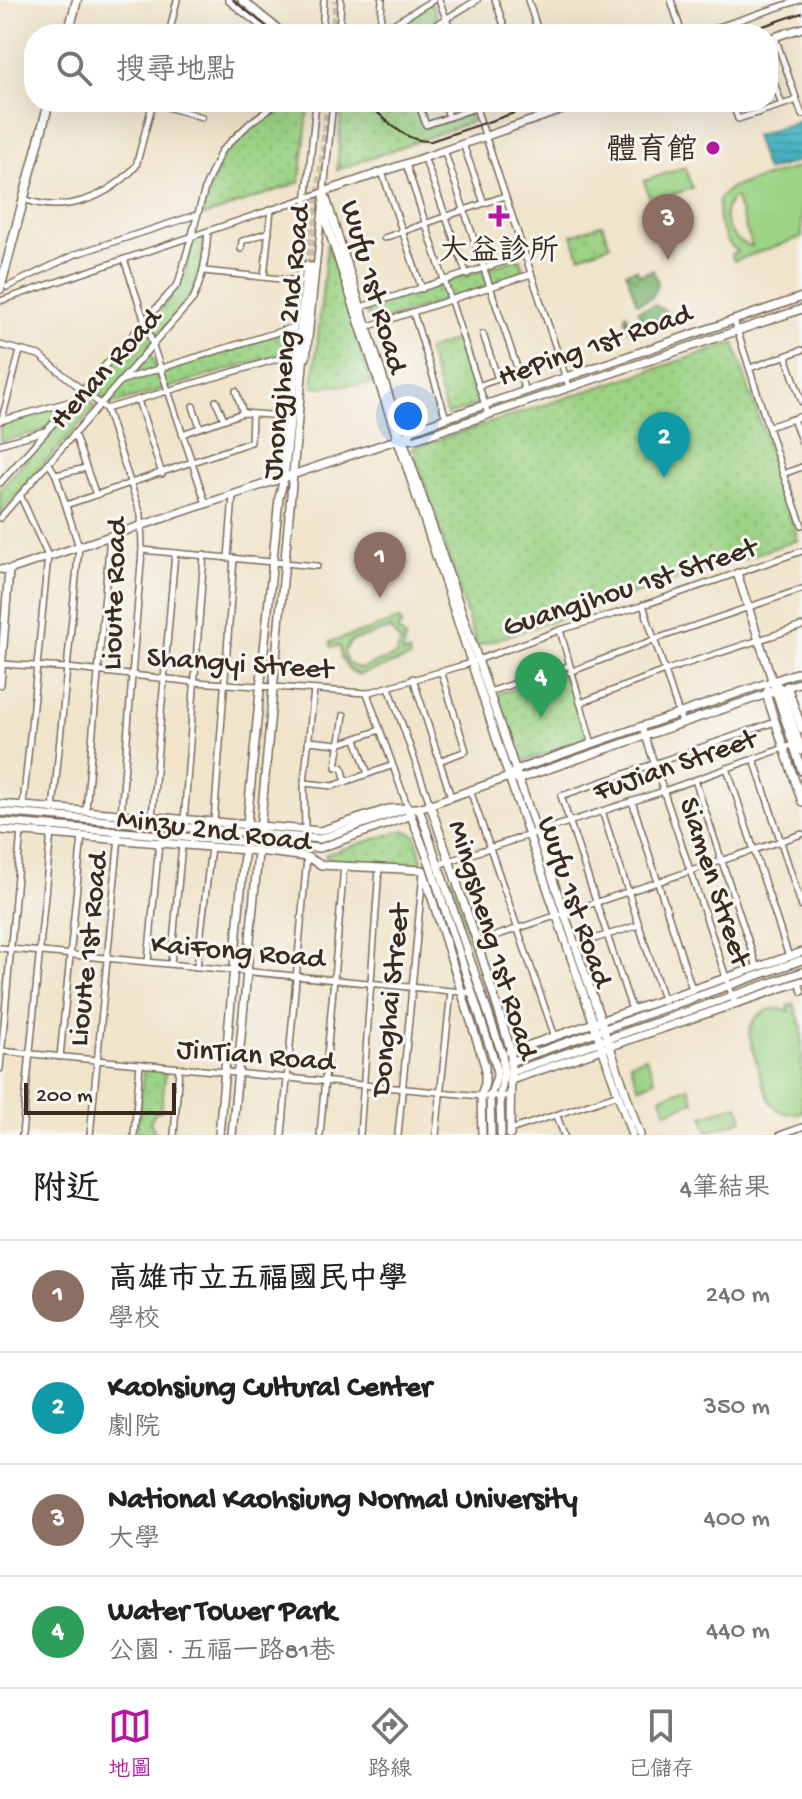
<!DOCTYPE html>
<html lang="zh-TW">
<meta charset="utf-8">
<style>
:root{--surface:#fff;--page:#f2f2f2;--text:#222;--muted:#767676;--line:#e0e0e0;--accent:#b5179e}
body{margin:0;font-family:"Gochi Hand","LXGW WenKai TC",sans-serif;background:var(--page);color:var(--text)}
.scale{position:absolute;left:24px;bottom:20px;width:152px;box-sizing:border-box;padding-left:8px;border:4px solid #3b2a1e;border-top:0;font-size:22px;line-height:28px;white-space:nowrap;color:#3b2a1e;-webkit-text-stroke:6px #f6f6f2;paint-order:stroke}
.you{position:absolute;left:408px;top:416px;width:28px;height:28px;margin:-20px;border:6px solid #fff;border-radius:50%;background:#1a73e8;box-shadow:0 0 0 12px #1a73e833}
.badge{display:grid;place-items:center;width:52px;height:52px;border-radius:50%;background:var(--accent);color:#fff;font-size:26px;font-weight:700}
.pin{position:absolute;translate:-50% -66px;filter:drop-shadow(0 2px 4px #0008)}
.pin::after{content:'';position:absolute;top:42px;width:28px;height:24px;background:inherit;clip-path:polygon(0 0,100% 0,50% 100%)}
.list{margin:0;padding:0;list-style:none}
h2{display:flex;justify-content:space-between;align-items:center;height:104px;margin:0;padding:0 32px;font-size:34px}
h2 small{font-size:26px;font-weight:400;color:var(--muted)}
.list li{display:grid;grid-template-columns:52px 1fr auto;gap:24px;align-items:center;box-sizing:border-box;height:112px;padding:0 32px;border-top:2px solid var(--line)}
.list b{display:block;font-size:30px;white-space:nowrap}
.list p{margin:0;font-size:26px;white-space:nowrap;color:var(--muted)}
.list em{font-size:26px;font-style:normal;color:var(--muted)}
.icon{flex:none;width:44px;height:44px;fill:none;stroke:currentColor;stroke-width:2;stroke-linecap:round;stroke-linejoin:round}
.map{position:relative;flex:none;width:802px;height:1135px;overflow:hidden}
.search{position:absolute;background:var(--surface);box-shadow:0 8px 32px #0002;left:24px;right:24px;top:24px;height:88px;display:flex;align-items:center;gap:20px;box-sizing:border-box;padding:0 28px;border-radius:32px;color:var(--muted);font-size:30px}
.sheet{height:552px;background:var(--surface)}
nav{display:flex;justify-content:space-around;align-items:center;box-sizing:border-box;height:112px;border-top:2px solid var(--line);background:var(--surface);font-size:22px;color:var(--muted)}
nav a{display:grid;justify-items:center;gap:4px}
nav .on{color:var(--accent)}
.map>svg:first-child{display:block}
</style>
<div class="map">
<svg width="802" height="1135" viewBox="0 0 802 1135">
<defs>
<pattern id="grass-tufts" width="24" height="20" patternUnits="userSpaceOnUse" patternTransform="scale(2)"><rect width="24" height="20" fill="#9cd385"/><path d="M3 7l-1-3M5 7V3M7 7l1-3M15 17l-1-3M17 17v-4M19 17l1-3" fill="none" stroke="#87b572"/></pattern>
<pattern id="forest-crowns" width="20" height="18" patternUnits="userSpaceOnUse" patternTransform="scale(2)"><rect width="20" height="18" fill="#7db572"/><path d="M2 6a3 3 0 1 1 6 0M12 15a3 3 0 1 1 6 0" fill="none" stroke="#68935d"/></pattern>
<pattern id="park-dots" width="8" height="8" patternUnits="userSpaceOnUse" patternTransform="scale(2)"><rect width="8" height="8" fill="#9cd385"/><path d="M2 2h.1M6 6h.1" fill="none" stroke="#87b572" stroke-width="1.8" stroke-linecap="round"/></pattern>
<pattern id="water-rules" width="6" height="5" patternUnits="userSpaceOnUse" patternTransform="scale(2)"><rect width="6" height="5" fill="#43b1c0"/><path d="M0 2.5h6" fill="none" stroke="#39909b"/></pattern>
</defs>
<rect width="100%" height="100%" fill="#f6f6f2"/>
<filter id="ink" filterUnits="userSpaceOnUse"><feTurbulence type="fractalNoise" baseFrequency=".0125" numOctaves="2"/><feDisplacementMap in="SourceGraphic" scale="16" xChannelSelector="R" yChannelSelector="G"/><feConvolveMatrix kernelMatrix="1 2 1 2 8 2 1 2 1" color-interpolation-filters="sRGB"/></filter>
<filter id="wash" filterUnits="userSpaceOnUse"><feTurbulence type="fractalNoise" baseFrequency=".006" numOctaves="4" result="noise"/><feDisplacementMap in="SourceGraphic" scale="32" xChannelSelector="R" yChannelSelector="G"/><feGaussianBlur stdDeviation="1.8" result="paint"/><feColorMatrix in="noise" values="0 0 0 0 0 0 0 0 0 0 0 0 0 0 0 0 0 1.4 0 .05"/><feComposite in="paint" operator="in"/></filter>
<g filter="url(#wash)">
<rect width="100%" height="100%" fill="#f0e4ca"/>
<!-- grass -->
<g fill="url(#grass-tufts)" stroke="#6c7e52" stroke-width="2">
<path d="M452 877 503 1035 501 1036 449 881Z"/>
<path d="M738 1105 743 1120 708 1132 703 1116Z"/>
</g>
<!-- forest -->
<g fill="url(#forest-crowns)" stroke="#5c7048" stroke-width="2">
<path d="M637 269 639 275 653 270 658 283 652 298 637 303 626 272Z"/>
<path d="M655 305 667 312 669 316 629 330 625 319 626 314 630 322 641 318 638 310Z"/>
</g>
<!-- park -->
<g fill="url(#park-dots)" stroke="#6c7e52" stroke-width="2">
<path d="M432 3 437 19 414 34H381Z"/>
<path d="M284 102H309L300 182 205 216 201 213 224 153 253 124Z"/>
<path d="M342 102H418L426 128 468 113 471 122 337 170Z"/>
<path d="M602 224 610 245 580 256 572 235Z"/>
<path d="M205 235C202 294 185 304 148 346L157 371 286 331 285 353 110 405 92 387 174 293 185 274 192 243Z"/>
<path d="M327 244 329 245 371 384 313 387Z"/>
<path d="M520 258 525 275 371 324 365 308Z"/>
<path d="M460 338 481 404 447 415 427 350Z"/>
<path d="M734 343 798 540 477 646 413 448Z"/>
<path d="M82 394 95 407 0 514V489Z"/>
<path d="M66 405 45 430 0 442V423Z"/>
<path d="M560 674 567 678 586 735 581 743 521 762 515 758 496 700 500 693Z"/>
<path d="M404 830 415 835 422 860 415 866 328 860 325 856 326 854Z"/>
<path d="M144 1067 166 1069 161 1111 156 1112 150 1121 156 1135H136Z"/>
</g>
<!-- pitch -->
<g fill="#9cd385" stroke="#6c7e52" stroke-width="2" fill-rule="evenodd">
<path d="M802 166V237L734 261 731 254 737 252C721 237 716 220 719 198L732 187ZM735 197 752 246H751C730 242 714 211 735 197Z"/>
<path d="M685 167 692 188 651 202 644 181Z"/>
<path d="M400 620 402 625 397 629 405 638 403 654 409 652 410 658 359 675C345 669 339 660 340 646L331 647 330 642ZM390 629 401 643 395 656 360 669 347 663 344 652 351 641Z"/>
<path d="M794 1004 802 1029V1112C792 1115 780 1114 773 1105 765 1096 752 1046 749 1033 753 1013 772 1003 790 1012L788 1006Z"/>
<path d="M646 1057 655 1080 639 1087 630 1063Z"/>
<path d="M689 1087 694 1102 666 1112 661 1097Z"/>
</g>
<!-- water -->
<path fill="url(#water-rules)" stroke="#3f6e6f" stroke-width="2" d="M798 121 802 134V160L766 171 754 136Z"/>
</g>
<g filter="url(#ink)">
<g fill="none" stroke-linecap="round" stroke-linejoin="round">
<!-- secondary-tunnel -->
<g stroke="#ccbfa8" stroke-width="7" stroke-dasharray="7 3.5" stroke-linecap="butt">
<path d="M333 34 336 0"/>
<path d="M307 266 315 192"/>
<path d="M312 267 328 102"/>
</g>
<!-- street casing -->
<g stroke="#7a6b5a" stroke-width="8">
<g id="street">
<path d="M439 0 452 34"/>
<path d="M495 0 507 34"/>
<path d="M528 0 539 34"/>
<path d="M671 0 682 34"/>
<path d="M380 31 382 0"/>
<path d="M169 34 177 0"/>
<path d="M322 34 324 0"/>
<path d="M339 34 341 0"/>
<path d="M377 34 433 0"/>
<path d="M421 34 477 0"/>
<path d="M697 34 800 0"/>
<path d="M775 37 802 115"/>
<path d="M768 65 782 105"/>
<path d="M418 102 426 125 493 102"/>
<path d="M444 102 449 117"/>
<path d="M474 102 569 387"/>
<path d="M732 102 738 119 797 100"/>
<path d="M754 102 757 113"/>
<path d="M153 103 202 117"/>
<path d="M463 144 484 203"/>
<path d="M444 150 525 391"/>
<path d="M424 157 467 275"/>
<path d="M406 164 488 414"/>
<path d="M382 172 422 289"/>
<path d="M24 199C64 215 109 197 136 166L153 102"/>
<path d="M384 238 505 196"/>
<path d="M241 249 242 241 269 232"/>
<path d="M124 259 206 504"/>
<path d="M204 271 300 281"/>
<path d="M264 277 271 209"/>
<path d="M7 287 76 254 196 215"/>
<path d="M0 301 324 192"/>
<path d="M358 308 525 255"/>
<path d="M413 312 446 418"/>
<path d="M734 320 783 474 802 525"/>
<path d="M366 327 531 274"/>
<path d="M483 334 498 379"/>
<path d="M0 345 39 355 106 409 141 515 142 550 121 815"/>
<path d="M786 356 802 402"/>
<path d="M307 358 333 102"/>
<path d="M750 368 802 350"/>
<path d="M123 380 294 327"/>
<path d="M478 386 518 372"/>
<path d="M236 391 243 413"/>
<path d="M138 400 162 474"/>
<path d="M216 401 224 419"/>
<path d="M193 406 200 427"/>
<path d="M106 409 291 355"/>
<path d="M2 419 20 351"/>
<path d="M793 419 802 443"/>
<path d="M0 421 72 401"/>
<path d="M768 427 802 416"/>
<path d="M74 433 96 495"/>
<path d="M182 434 243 413 284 416"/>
<path d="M0 444 45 431"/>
<path d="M48 462 56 475 79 547 53 810"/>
<path d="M783 474 802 467"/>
<path d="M56 475 86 468"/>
<path d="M279 479 316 102"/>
<path d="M0 483 178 284 206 185 221 151 251 122 279 102"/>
<path d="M20 495 48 556 23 806"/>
<path d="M66 505 251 442 252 414"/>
<path d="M0 518 193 299C204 276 206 256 208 231"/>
<path d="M142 550 317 566"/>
<path d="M228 558 233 496"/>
<path d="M643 605 682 723"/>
<path d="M560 630 592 744"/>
<path d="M1 664 67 668 195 682 367 693 464 665 560 630 638 607 802 551"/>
<path d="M570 672 656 639 802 589"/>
<path d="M413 678 451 797"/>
<path d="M389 687 430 804"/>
<path d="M489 692 568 666"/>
<path d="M367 693 408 808"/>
<path d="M580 703 667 670 802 626"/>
<path d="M344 715 336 767H342L346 782"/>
<path d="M642 727 735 1004"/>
<path d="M356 739 368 774"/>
<path d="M308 741 339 744 380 730"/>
<path d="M754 759 802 907"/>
<path d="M439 761 466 751 441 671"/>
<path d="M727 768 789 957"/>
<path d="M695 780 757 967"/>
<path d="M304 783 333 786 391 766"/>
<path d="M470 790 555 1037"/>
<path d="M632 801 692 989"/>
<path d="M86 811 110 536"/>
<path d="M602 811 663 999"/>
<path d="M152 817 175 553"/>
<path d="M184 822 204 555"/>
<path d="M214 822 234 558"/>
<path d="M305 830 304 783 314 690"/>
<path d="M437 865 664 791 795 744"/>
<path d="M477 942 802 834"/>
<path d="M575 945 639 925"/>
<path d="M0 948 472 993"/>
<path d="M148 962 159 843"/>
<path d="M171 964 182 844"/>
<path d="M197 967 211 847"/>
<path d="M799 982 802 992"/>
<path d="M632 1010 561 796 775 722"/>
<path d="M0 1051 481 1096H509"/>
<path d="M60 1057 82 836"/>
<path d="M0 1069 21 831"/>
<path d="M557 1116 564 1135"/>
<path d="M510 1130 619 1094"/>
<path d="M22 1135 51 832"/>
<path d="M90 1135 119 837"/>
<path d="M134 1135 140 1064"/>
<path d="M174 1135 179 1068"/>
<path d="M282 1135 307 857"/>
<path d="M320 1135 344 866"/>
<path d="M360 1135 379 869"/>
<path d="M398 1135 423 873"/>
<path d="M436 1135 451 991"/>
<path d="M780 1135 802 1127"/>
</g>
</g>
<!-- secondary casing -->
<g stroke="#7a6b5a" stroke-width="10">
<g id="secondary">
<path d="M229 0 272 34"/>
<path d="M242 0 284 34"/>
<path d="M768 39 802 28"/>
<path d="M324 192 399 428 640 1135"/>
<path d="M324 192 585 102"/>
<path d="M326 210V222L509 777 632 1135"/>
<path d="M403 438 413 430 446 418 802 297"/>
<path d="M0 569 9 570 396 440 416 439 802 309"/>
<path d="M737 573 802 771"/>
<path d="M0 684 9 570"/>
<path d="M778 686 781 689 802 751"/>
<path d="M787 686 802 729"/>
<path d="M768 690 766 694 802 802"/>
<path d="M515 778 519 779 802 682"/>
<path d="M0 804 320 831 388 809 408 808 431 867 496 1066 497 1076 490 1097 491 1135"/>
<path d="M430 804 477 942 511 1051 510 1135"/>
<path d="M419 808 502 1054 504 1074 500 1096 501 1135"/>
<path d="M0 812 320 839 408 808H419L509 777 516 770 802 671"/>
<path d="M0 822 320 848 412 815"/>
<path d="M0 830 259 851 307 857 321 865 423 870 485 1066V1083L481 1096 482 1135"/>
<path d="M509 1052 802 952"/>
<path d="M510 1062 802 960"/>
<path d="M511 1072 802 972"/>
<path d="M511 1080 802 981"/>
<path d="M219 1135 246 833 279 498 284 478 307 266"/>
<path d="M232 1135 312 267"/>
</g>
</g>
<!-- primary casing -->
<g stroke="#7a6b5a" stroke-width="11">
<g id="primary">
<path d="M68 34 77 0"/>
<path d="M0 289 49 102"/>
</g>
</g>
<!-- street -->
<use href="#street" stroke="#fff" stroke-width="5"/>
<!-- secondary -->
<use href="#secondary" stroke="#fff" stroke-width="7"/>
<!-- primary -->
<use href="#primary" stroke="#fff" stroke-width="8"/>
<!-- tram -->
<g stroke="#3b2a1e" stroke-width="2">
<path d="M233 0 276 34"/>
<path d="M739 34 802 13"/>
<path d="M366 102C385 118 404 143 431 141L547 102"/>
</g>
</g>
</g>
<!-- markers -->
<g fill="#b5179e" stroke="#f6f6f2" stroke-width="3">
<circle cx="713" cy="148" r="8"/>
<path d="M495 204h8v8h8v8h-8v8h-8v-8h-8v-8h8z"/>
</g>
<g text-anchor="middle" stroke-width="6" stroke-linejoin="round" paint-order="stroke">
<!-- poi labels -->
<g font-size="30" fill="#3b2a1e" stroke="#f6f6f2" text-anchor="end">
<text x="697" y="158">體育館</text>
<text x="499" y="259" text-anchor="middle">大益診所</text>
</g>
<!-- street labels -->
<g font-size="30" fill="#3b2a1e" stroke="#f6f6f2">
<text transform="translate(376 286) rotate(74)" y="10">Wufu 1st Road</text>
<text transform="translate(284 342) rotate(-84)" y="10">Jhongjheng 2nd Road</text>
<text transform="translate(594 343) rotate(-19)" y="10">HePing 1st Road</text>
<text transform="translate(104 367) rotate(-48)" y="10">Henan Road</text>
<text transform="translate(629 585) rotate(-18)" y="10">Guangjhou 1st Street</text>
<text transform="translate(112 594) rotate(-88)" y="10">LiouHe Road</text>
<text transform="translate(240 661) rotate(4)" y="10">Shangyi Street</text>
<text transform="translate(674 763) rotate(-19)" y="10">FuJian Street</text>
<text transform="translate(214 828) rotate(7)" y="10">Minzu 2nd Road</text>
<text transform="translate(717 881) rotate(72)" y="10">Siamen Street</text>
<text transform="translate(577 901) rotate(71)" y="10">Wufu 1st Road</text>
<text transform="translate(495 939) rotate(73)" y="10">Mingsheng 1st Road</text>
<text transform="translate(86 949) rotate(-84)" y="10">LiouHe 1st Road</text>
<text transform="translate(238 949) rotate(5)" y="10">KaiFong Road</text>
<text transform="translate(388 1000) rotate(-84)" y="10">Donghai Street</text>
<text transform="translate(256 1053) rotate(5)" y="10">JinTian Road</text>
</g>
</g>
</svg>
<div class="scale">200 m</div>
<div class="you"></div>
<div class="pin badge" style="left:380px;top:598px;background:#8d6e63">1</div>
<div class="pin badge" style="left:664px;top:478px;background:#0f9aa8">2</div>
<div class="pin badge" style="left:668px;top:260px;background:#8d6e63">3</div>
<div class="pin badge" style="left:541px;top:718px;background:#2e9e5b">4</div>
<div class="search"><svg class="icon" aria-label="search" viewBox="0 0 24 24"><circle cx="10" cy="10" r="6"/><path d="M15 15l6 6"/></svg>搜尋地點</div>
</div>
<section class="sheet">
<h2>附近<small>4筆結果</small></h2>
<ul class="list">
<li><span class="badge" style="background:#8d6e63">1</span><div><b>高雄市立五福國民中學</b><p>學校</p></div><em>240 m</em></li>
<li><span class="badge" style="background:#0f9aa8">2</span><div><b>Kaohsiung Cultural Center</b><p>劇院</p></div><em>350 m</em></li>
<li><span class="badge" style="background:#8d6e63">3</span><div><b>National Kaohsiung Normal University</b><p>大學</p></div><em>400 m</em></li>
<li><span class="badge" style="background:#2e9e5b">4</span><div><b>Water Tower Park</b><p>公園 · 五福一路81巷</p></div><em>440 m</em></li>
</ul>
</section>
<nav>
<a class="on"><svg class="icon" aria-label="map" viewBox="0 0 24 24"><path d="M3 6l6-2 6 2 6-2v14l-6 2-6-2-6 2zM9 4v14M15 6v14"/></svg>地圖</a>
<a><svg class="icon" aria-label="directions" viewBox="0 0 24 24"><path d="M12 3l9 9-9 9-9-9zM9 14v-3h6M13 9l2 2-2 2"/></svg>路線</a>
<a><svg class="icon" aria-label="saved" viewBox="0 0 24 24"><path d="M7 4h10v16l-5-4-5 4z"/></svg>已儲存</a>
</nav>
